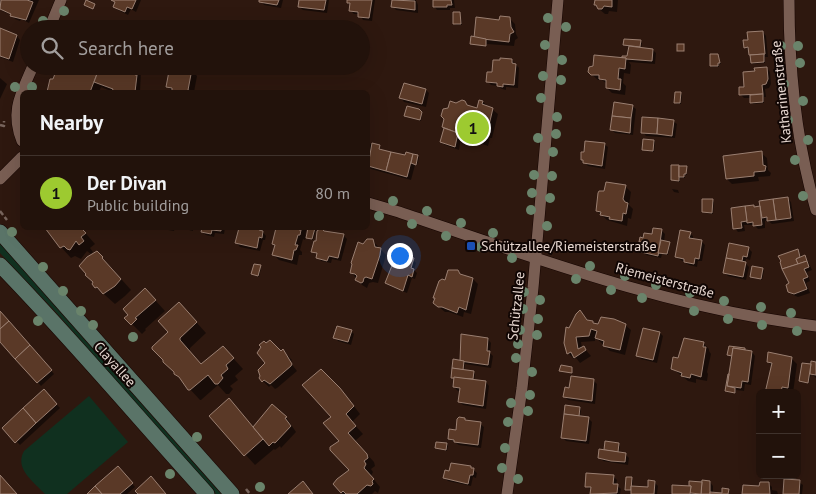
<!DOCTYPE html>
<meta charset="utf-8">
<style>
:root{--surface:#22120b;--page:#2a1b14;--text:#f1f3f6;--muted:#a29e9d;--line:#3f322c;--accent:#9dca30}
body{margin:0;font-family:"PT Sans",sans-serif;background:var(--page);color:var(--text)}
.controls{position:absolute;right:15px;bottom:15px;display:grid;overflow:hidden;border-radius:8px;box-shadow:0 5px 20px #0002}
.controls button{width:45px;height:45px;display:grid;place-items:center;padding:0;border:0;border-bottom:1px solid var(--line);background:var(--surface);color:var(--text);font:25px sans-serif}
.you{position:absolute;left:399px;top:255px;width:18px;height:18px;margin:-12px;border:4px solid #fff;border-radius:50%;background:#1a73e8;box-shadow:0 0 0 8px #1a73e833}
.badge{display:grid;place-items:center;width:32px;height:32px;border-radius:50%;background:var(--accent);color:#111;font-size:16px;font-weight:700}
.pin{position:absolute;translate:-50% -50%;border:2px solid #fff;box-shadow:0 1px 5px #0006}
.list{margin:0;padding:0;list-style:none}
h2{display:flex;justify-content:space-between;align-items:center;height:65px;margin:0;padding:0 20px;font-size:21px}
h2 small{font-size:16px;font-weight:400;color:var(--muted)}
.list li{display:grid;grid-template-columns:32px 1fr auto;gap:15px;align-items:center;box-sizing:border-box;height:75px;padding:0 20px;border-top:1px solid var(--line)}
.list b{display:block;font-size:19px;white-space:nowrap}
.list p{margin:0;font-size:16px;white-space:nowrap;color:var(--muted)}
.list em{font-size:16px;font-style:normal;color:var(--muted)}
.icon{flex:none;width:28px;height:28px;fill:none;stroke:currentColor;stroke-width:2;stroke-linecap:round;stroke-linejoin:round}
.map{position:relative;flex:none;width:816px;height:494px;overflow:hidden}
.search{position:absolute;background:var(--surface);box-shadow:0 5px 20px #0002;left:20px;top:20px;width:350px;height:55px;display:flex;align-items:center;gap:12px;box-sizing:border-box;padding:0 18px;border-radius:28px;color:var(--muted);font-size:19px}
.panel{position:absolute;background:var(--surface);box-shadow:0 5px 20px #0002;left:20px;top:90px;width:350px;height:140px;border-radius:8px}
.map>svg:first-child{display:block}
</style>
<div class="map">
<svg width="816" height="494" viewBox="0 0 816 494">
<rect width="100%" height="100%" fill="#2e180f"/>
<!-- green -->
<g fill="#10301f">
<path d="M0 244 221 494H216L54 310 0 253Z"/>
<path d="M89 396 128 442 67 494H45C34 482 14 469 24 451Z"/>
</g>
<!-- shadow -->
<g fill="#0007">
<path d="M2 0H39L29 23 21 19 20 21 15 19 12 15 2 11 0 9Z"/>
<path d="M112 0H141L136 12 131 9 128 15 118 10 115 7 116 3Z"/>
<path d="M261 0H283L281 8 264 5Z"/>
<path d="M299 0H329L327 13 303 10 299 7Z"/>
<path d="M349 0H375L372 21 363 20 359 14H354L350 10 351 5 348 3Z"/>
<path d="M393 0H416L418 5V13L396 10 393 6Z"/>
<path d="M434 0H454L455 8H450V10H437L434 6Z"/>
<path d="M596 0H618L617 12 609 11 608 14H605L599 9Z"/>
<path d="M460 13 462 25H456L455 24Z"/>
<path d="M510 19 515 24 516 34 518 38 515 40 514 46 487 44V46L471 43 475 38 500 21Z"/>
<path d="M0 29 17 36 20 40 13 62 0 57Z"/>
<path d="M763 32 766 36 768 57H765V63L753 64 750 51 745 47 749 41Z"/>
<path d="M640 42 642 43 641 49 653 50 656 53 655 64 629 62 631 65 630 74 624 73 623 83 626 86 625 95 612 93 607 88V84L602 80H598L589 72 626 59 627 61 630 47 625 45Z"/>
<path d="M718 56 721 64H719V67H713L711 66Z"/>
<path d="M512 60 519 68 518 88 506 87V90L502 89 498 86 491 85 487 81 493 74Z"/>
<path d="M60 66H106L115 72 116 66H137L141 70 140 92H113L101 87 99 92H48L51 80H54Z"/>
<path d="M767 68 770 72 771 84 769 88 765 89 766 97H764V103L753 104 751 98H744L740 94 756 72Z"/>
<path d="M191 70 197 76 194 92H173L168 87Z"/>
<path d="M0 78 7 84 0 99Z"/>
<path d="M426 90 429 93 426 107 404 102 401 98Z"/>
<path d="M681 94 682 95 681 104H677L676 102Z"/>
<path d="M465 102 470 107 477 110 480 102H483L498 114 492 138H490L488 146 477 142 476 145 464 141 461 138 459 150 445 145 441 142 445 129 443 127 457 104Z"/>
<path d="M632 106 636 109 633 135 615 133 612 130Z"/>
<path d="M418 110 422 115 421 121 406 116Z"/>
<path d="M673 121 677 124 675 138 646 136 643 132Z"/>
<path d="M654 141 655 142 654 152 644 149Z"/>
<path d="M368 143 379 146 382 151 406 157 407 153 418 156 419 158 417 165H415L411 180 371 169 368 166 371 153 368 152Z"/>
<path d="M604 144 608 147 605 169 588 166 582 159Z"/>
<path d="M761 153 767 158 768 170 771 173 770 176 758 177 759 181 732 184 727 179Z"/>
<path d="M686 168 687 175H685V178H680V182L672 180Z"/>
<path d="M625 186 631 192 629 205 633 209 631 219 628 218 627 226 607 220 597 211Z"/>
<path d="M672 189 678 190 679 193 674 192Z"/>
<path d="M788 199 791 202 794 221 772 224 768 221H765V228L758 229 754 225H744L745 231 738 232 735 228 732 209 761 207Z"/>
<path d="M712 201 714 202 713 214 705 213 703 212Z"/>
<path d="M47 228H81L95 244 90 248 93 252 91 254 87 251 81 259 75 256 71 258 61 247Z"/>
<path d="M165 228H175L174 231 168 230Z"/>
<path d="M181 228H193V231Z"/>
<path d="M203 228H225L224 234 215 233 214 237 206 235 202 232Z"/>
<path d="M240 228H263L262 231 266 236 265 240H263L260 251 240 247 237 243Z"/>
<path d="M277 228H304L306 230 305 240 303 239 300 250 302 252V255H299L297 265 279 260 273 254 276 246 273 244Z"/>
<path d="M310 228 316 230 313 240 307 237Z"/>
<path d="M661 230 665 234 664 242 670 244 668 255 662 254 661 258 646 255 642 251 643 244 640 241Z"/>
<path d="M324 232 343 235 347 239 341 261 332 259 331 263 321 261 318 257V255L313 251Z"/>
<path d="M690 233 693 236V240L701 241 705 245 702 261H698L697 267 689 265 676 257Z"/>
<path d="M372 240 386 255 378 283 373 282 369 283 367 288 362 285 351 272 364 245Z"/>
<path d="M731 245 748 248 752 252 750 260 746 259 745 263 749 267 746 280 728 276 725 273Z"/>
<path d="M797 251 802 257H806L812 270 807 272 810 281 806 283 810 293 798 297 793 295 789 291Z"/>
<path d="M97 252 131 290 125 296 115 304 96 287Z"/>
<path d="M413 259 416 263 414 270 417 273 415 279 412 278 407 293 390 286 387 282Z"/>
<path d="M260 266 261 268 259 277 254 275 253 274Z"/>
<path d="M762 269 764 271 762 280 752 276Z"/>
<path d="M461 275 473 279 478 284 471 314 464 312 463 317 449 312H445L434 303 436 299 434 297Z"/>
<path d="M155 300 165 311 145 329 146 330 142 334 126 318Z"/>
<path d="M580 311 589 321 594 324 625 325 631 330 625 355 610 351 595 337V341L581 342 582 348H584L591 356 580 363 576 358 574 359 568 353 570 330Z"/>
<path d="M0 313 54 374 41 386 0 340Z"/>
<path d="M189 314 206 333 190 348V352L201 365 233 358 243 369 235 376 238 380 230 386 233 389 229 394H226L218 385 201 400H200L164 361Z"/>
<path d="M351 331 354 334 351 345 338 341 335 337Z"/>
<path d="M660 333 663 336 657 363 641 359 637 355Z"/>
<path d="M462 336 488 339 491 343 490 353 493 356 491 368 465 364 464 371 473 372 475 374 474 381 486 382 489 386 486 409 463 405 460 402 461 391H458L454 387 455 379 452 377 461 362 463 346 461 344Z"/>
<path d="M703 343 709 349V351L711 354 707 372 708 374 707 381 696 379V383L688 381 672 368Z"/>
<path d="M283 351 292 360 290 362 297 371 277 388 275 389 271 385 269 387 260 378Z"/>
<path d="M752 352 755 356 751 385 745 384 744 391 736 390V393L728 392 726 391 731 388 729 386 733 357 729 355Z"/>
<path d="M791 358 797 364 793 393H767L772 366 768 362Z"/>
<path d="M816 363V378L811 373 809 383 802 382 800 381 810 366Z"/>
<path d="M321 371 347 397 360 414 352 422 363 434 355 441 374 462 375 466 371 469 373 472 371 476 380 487 378 493 375 491 372 494H343L334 483 351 470 332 417Z"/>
<path d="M594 381 597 384 595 404 568 400 565 397Z"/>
<path d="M44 391 60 408 20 445 4 428Z"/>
<path d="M229 400 254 428 286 417 296 432 281 448 280 446 275 450 274 449 255 465 210 416Z"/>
<path d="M580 408 581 410 580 417 588 418 592 422 589 444 566 441 562 437Z"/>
<path d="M465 419 467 422 480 424 484 427 481 448 459 445 449 439Z"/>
<path d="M447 444 448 446 447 451 437 448Z"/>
<path d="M618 445 620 446 619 453 625 454 629 458 628 465 603 461 600 457Z"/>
<path d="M470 467 477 473 476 478 473 477 471 486 448 481 445 478Z"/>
<path d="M118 468 135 487 127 494H88Z"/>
<path d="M613 476 617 480 616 485 621 489 620 494H592V490L586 486Z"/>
<path d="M627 478 633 480 632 487 649 489 654 482 658 486 657 494H632V491L627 489Z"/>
<path d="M710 482 713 486V493L722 494H673Z"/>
<path d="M799 482 803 485 802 494H784Z"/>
<path d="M769 484 772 487V490L777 491 778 494H744Z"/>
</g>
<!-- building -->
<g fill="#5a3927" stroke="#9a7f71">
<path d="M1 0H27L33 2 26 20 10 16 11 14 0 9Z"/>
<path d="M86 0 95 4 93 9 84 5Z"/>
<path d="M111 0H136L132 9 127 7 125 12 113 7 115 2Z"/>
<path d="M259 0H279L277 5 259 2Z"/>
<path d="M299 0H326L324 10 298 7Z"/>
<path d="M347 0H372L369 18 358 17V12L349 11 350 3H347Z"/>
<path d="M392 0 415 1V10L391 7Z"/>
<path d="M433 0H451L452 5H447V7H433Z"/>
<path d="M595 0H612V7L604 6 602 9H598L596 5H594Z"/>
<path d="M453 12H460L461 24H453Z"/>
<path d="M500 16 510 17 511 27 514 32 510 34 509 42 474 38 476 17 499 20Z"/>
<path d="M0 28 17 35 9 59 0 56Z"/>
<path d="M763 31 765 54 749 55 748 47 744 48 743 40H748L747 32Z"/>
<path d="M471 36 486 39V46L470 44Z"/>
<path d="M624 39 641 40 640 47 623 45Z"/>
<rect x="677" y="44" width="7" height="7"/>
<path d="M629 46 653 49 652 61 626 59V58H622V56H627Z"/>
<path d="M710 54H718L720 63H718V66H710Z"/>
<path d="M764 54V62L751 63 750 55Z"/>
<path d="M594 55 626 58 625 69 619 68 618 79H621L620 90 606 88V80L599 79V75H591L588 72 589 67 593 66Z"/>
<path d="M500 58 512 59V63L516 64 514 85 503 84V87L497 86V83L486 82 487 72H492L493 60H500Z"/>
<path d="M58 66H100L90 92H47L50 79H53Z"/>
<path d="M100 66 114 70 115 66H136L135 75H137L135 92H112L113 89 94 82Z"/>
<path d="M170 66 192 69 188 90 194 92H172V88L166 87Z"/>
<path d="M767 67 768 79 766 84 762 85 763 94 739 95V87H744L743 72 755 71 754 68Z"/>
<path d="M404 83 426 89 422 104 399 98Z"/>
<path d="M675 92H681L680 103H674Z"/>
<path d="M763 94V102L750 103V95Z"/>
<path d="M462 100 465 101 467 105 477 108 479 100 483 101 482 104 493 108 487 134 485 133 482 141 458 136V133L442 127 444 119 441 116 443 109 448 108 450 101 456 103Z"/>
<path d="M614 102 633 105 631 118 612 116Z"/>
<path d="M407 106 419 109 422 112 420 120 404 116Z"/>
<path d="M612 116 631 118 630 133 610 130Z"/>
<path d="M642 117 658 118 657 134 641 133Z"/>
<path d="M658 118 674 120 672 136 657 134Z"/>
<path d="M444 128 458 133 455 147 440 142Z"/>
<path d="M643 139 654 140 653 151 642 150Z"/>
<path d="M585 141 605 143 602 166 583 163V160H581V152H584Z"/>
<path d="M372 143 380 145 379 149 391 152 386 171 368 166Z"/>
<path d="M762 151 763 165 766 166 765 171 754 172V176L726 179 723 156Z"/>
<path d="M391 152 405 155 406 152 413 154 407 177 386 171Z"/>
<path d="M413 154 418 155 416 165 411 163Z"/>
<path d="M671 165H679V181L671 180Z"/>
<path d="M679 166H687L686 174H684V177H679Z"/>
<path d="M606 182 626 185 623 199 625 202 628 203 626 214 623 213 622 221 609 219 610 217 600 215 601 212 596 211 598 193 599 191H604Z"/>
<path d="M788 197 791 218 776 220 773 199Z"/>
<path d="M702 199H713L712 213 702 212Z"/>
<path d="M773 199 776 220 767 221V217L762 218 759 201Z"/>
<path d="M754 205V207L760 206 762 225 753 226V222L747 223 745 206Z"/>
<path d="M745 206 747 221 741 222 742 228 733 229 731 208Z"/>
<path d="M45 228H81L86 233 81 237 84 241 79 245 76 241 70 250 67 249 64 246 60 248Z"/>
<path d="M202 228H221V231L212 230 211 234 201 232Z"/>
<path d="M239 228H259V230L263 231 262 238 259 237 257 248 235 243Z"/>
<path d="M276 228H300L299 230H301L300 235H298L295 245H298L296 250H294L292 260 272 255 275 245 272 244Z"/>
<path d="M308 228H315L312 239 306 238Z"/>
<path d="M321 228 324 231 344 234 338 258 329 256 327 261 316 258 317 253 311 252 314 241H316L317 231Z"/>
<path d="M653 228 662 229 658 256 641 252 642 242H639L640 237 643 238 644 233 652 234Z"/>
<path d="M680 230 691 232 689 238 702 240 699 259 695 258 694 264 684 262V259L675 257Z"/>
<path d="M367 239H373L375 247 381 248 380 255 372 279 366 277 364 278 363 282 361 283 355 280 357 276 355 274 350 273 352 264 351 263 358 242 363 244Z"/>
<path d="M661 240 670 242 667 254 658 253Z"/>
<path d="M729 243 749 247 747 257 743 256 742 261 726 258Z"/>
<path d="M798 249 800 257 796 259 798 264 782 269 780 262 781 261 778 256Z"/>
<path d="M97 251 103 257 102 258 121 279 115 286 103 294 97 287 95 288 92 284 93 282 85 275 86 274 79 266 87 257Z"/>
<path d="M397 253 414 258 411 268 414 269 412 277 408 275 403 291 385 283Z"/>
<path d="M805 255 807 261 798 264 796 259Z"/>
<path d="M726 258 746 262 743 277 723 273Z"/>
<path d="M807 261 809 267 804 269 808 277 803 279 807 289 794 294 788 292 786 285 789 283 782 269Z"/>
<path d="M254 264 261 265 258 276 251 274Z"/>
<path d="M752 266 763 268 761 279 750 277Z"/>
<path d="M448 270H458L460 274 473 278 466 310 459 307 457 313 442 307H438L433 303 435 298H433L439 281 442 279 445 280Z"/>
<path d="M145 288 156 300 135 318 137 319 131 325 124 318 128 315 123 309Z"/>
<path d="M179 302 197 322 180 338V340L201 364 223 346 234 358 226 365 228 369 221 375 223 378 218 384H215L208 375 190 390H188L179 377 174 374V372L163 362V360L152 349V347L168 332 158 321Z"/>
<path d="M580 310 587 320 593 321V323L598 324 601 317 614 319 626 324 620 350 603 346 604 341 595 338 597 331 591 329 589 336 576 337 578 349 584 346 586 350 574 358 571 352 567 354 564 343 566 327 569 328 576 314Z"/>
<path d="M0 311 9 321 0 329Z"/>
<path d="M9 321 30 345 15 359 0 342V329Z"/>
<path d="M337 326 352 330 348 342 333 338Z"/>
<path d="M643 328 660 332 653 360 636 356Z"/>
<path d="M461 334 488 338 487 351H490L488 365 460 361Z"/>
<path d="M684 338 704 342 703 347H706L701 377 691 374 690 378 681 376 682 373 671 369 673 357 678 358Z"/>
<path d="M270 340 281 351 283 349 292 364 291 366 270 384 264 380 262 382 259 378 260 376 258 370 265 363 257 353 261 347 259 345 264 341 266 343Z"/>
<path d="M30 345 52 370 37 383 15 359Z"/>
<path d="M729 346 745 348V350L733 348 732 356 727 355Z"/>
<path d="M733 348 752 351 748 382 742 381 741 388 727 386Z"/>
<path d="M768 352 792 357 788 388 782 387 781 393H765L772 363 767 362Z"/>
<path d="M453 359 464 361 463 370 452 368Z"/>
<path d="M811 361 816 362V375L810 374Z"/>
<path d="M802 363 811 364 808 383 799 381Z"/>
<path d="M561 365 572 367V373L559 371Z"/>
<path d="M452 368 474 371 473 379 451 378Z"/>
<path d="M321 369 340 388 354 406 346 414 356 426 348 433 367 454 368 458 364 461 366 464 364 468 374 479 372 481 373 484 371 486 367 485 357 494H346L343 491 341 493 333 484 337 479 349 470 330 450V447L339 441 323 423 331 417 302 385Z"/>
<path d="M728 374H729L727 386 735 388V393L725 391Z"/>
<path d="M571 376 594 379 592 401 563 397 565 387 569 388Z"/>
<path d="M454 377 486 381 483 406 458 402 460 388 453 387Z"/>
<path d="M44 389 57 404 36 423 23 408Z"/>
<path d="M229 398 263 439 244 456 209 416Z"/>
<path d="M272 404 287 417 285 418 291 426 275 443 273 442 269 446 253 427Z"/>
<path d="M565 405 580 407 579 416 564 414Z"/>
<path d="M23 408 36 423 15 443 2 428Z"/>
<path d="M564 414 589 417 586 441 561 438Z"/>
<path d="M459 417 465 418V420L481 422 478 445 454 442V440L448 439 449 429 456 430 457 419Z"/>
<path d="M605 441 619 443 618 452 604 450Z"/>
<path d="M436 442 447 443 446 450 435 448Z"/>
<path d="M599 449 626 453 625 462 611 461 598 458Z"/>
<path d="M451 463 471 466V468H474L473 475H470L468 484 443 478 445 470 449 471Z"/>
<path d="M118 466 133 483 120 494H102L95 486Z"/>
<path d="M586 473 614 475 613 484H618L617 493 590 494 591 487H585Z"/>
<path d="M0 475 17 494H0Z"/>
<path d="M151 476 166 494H138L135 491Z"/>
<path d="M626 477H632L631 490H625Z"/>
<path d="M784 479 800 480 799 494H783Z"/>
<path d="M648 480 655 481 654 494H631V486L648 487Z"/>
<path d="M702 480 710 481V494H701Z"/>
<path d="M303 481 313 494H288Z"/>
<path d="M689 481 702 482 701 494 690 493 691 486H689Z"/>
<path d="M760 482H769L770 494H742L743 485 759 486Z"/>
<path d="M672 485 691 486 690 494H672Z"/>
<path d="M95 486 102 494H87Z"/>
<path d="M722 488 729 489 728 494H710V492L722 493Z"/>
</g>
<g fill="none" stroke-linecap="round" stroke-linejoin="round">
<!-- minor casing -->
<g stroke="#150400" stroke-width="12">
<g id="minor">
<path d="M789 0C789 71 796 142 816 210"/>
<path d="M49 29 61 0"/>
<path d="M22 141C10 111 21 94 33 66"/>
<path d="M0 179 22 157"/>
<path d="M368 203 399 212C535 258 672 309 816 326"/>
<path d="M507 494 522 388 533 288 558 0"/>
</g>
</g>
<!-- secondary casing -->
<g stroke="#150400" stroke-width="16">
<g id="secondary">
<path d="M0 232 232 494"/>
<path d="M0 265C72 339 138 418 207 494"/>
</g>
</g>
<!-- path -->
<g stroke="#77645c" stroke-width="2.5" stroke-dasharray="5 2.5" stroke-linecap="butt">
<path d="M0 125 4 126V121"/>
<path d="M0 211 7 220"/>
<path d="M246 489 250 494"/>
</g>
<!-- minor -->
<use href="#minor" stroke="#795e53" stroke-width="11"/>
<!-- secondary -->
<use href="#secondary" stroke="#5a7468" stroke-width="15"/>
</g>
<!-- trees -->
<g fill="#6a846b">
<circle cx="64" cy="11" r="5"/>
<circle cx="548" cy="18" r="5"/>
<circle cx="43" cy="21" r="5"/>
<circle cx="566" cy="27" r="5"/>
<circle cx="545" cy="45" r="5"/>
<circle cx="781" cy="46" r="5"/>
<circle cx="798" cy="46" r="5"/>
<circle cx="562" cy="60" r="5"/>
<circle cx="800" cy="63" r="5"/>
<circle cx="543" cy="76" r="5"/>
<circle cx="561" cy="80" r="5"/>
<circle cx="784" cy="84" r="5"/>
<circle cx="15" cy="87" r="5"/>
<circle cx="32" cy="87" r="5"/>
<circle cx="541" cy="98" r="5"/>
<circle cx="803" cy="101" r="5"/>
<circle cx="557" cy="117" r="5"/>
<circle cx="788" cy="120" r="5"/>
<circle cx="556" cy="134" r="5"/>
<circle cx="538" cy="138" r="5"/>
<circle cx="808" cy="140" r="5"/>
<circle cx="553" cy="152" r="5"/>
<circle cx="795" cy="160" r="5"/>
<circle cx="534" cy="175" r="5"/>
<circle cx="552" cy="176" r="5"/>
<circle cx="532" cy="193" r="5"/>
<circle cx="803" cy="196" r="5"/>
<circle cx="550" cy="198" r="5"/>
<circle cx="393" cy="201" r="5"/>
<circle cx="531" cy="210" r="5"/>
<circle cx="427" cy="211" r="5"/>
<circle cx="379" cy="216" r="5"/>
<circle cx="461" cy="223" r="5"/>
<circle cx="412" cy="224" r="5"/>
<circle cx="547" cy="226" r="5"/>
<circle cx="12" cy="232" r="5"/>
<circle cx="493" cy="233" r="5"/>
<circle cx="446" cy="236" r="5"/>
<circle cx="481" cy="247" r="5"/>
<circle cx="512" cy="258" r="5"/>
<circle cx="590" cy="266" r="5"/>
<circle cx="43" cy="267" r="5"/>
<circle cx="625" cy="276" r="5"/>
<circle cx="576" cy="279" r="5"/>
<circle cx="656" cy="285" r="5"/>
<circle cx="611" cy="290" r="5"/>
<circle cx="63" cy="291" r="5"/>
<circle cx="524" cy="292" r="5"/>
<circle cx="690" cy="293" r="5"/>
<circle cx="642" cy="298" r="5"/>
<circle cx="540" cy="300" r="5"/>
<circle cx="724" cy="301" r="5"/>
<circle cx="761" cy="307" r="5"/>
<circle cx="523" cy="309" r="5"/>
<circle cx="81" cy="311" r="5"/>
<circle cx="694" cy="311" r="5"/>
<circle cx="791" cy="313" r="5"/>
<circle cx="538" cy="319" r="5"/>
<circle cx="728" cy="319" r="5"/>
<circle cx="38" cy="321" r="5"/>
<circle cx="93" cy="325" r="5"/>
<circle cx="762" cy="325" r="5"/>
<circle cx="520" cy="330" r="5"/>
<circle cx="797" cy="331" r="5"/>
<circle cx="537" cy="335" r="5"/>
<circle cx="133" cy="337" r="5"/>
<circle cx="518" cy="344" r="5"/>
<circle cx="516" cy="358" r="5"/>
<circle cx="532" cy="372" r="5"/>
<circle cx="530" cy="395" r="5"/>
<circle cx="511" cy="403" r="5"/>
<circle cx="528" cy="411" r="5"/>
<circle cx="508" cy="422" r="5"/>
<circle cx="197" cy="437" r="5"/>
<circle cx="505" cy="448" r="5"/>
<circle cx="502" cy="468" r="5"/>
<circle cx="170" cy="474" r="5"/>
<circle cx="518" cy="479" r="5"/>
<circle cx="260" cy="487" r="5"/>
</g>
<!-- markers -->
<rect fill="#1a4fb4" stroke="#100604" stroke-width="2" x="466" y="241" width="10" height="10" rx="2.5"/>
<g text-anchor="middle" stroke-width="4" stroke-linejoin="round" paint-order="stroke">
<!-- street labels -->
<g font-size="14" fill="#e7d7d0" stroke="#100604">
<text transform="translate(781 92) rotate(-96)" y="5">Katharinenstraße</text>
<text transform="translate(665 280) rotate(15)" y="5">Riemeisterstraße</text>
<text transform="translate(516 306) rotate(-84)" y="5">Schützallee</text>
<text transform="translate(115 364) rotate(48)" y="5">Clayallee</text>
</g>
<!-- poi labels -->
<g font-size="14" fill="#e7d7d0" stroke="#100604" text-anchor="start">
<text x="481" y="251">Schützallee/Riemeisterstraße</text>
</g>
</g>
</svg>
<div class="controls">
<button>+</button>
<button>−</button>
</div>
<div class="you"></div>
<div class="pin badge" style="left:473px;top:128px">1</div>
<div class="search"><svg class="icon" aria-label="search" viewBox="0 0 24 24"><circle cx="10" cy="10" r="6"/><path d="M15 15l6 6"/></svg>Search here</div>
<section class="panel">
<h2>Nearby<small></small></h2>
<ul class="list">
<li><span class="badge">1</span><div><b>Der Divan</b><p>Public building</p></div><em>80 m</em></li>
</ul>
</section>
</div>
